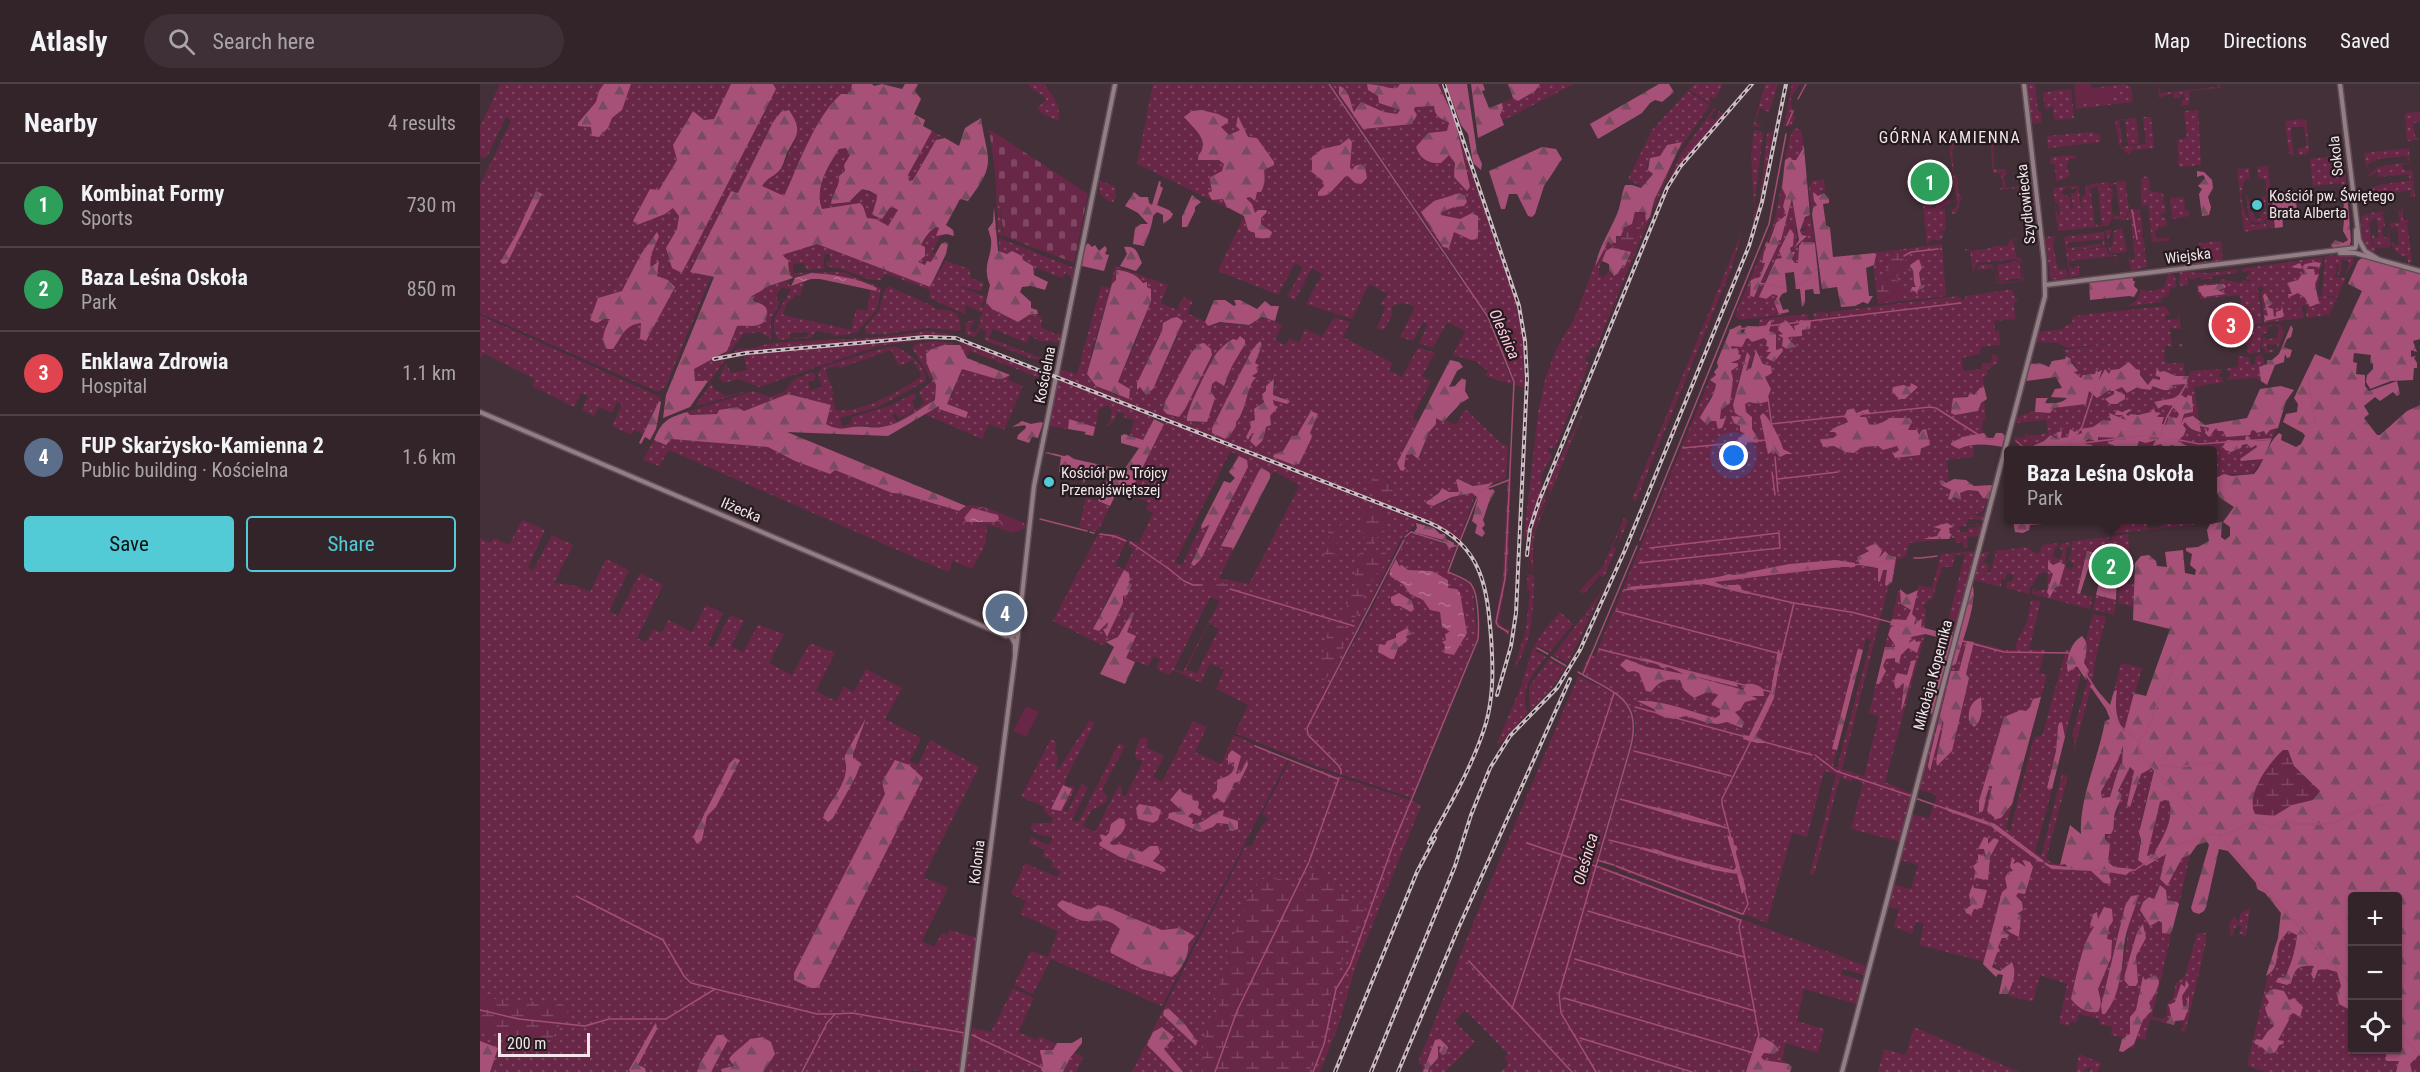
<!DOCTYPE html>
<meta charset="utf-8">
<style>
:root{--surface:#33242a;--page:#3e3036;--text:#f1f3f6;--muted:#a9a4a8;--line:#4e4147;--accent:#52cbd7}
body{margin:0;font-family:"Roboto Condensed",sans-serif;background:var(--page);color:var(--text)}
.controls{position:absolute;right:18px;bottom:18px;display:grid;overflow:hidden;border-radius:6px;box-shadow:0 2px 4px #0004}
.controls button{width:54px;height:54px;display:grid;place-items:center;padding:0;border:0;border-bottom:2px solid var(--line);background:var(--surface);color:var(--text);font:30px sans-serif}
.scale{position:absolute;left:18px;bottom:15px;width:92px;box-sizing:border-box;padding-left:6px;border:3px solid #f3e5ea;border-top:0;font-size:16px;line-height:21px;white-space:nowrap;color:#f3e5ea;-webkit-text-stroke:4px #251b1f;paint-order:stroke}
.you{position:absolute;left:1254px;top:372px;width:21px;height:21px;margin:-15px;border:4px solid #fff;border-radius:50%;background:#1a73e8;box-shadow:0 0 0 9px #1a73e833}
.badge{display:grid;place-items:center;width:39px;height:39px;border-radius:50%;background:var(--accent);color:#fff;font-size:20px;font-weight:700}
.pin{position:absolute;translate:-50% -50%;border:3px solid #fff;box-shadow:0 2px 6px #0006}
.popup{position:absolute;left:1524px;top:362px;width:213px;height:78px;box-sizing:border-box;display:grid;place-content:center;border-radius:6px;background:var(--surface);filter:drop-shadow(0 2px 4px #0005);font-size:20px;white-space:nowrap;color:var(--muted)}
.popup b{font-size:22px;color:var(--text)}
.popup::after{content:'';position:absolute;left:50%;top:100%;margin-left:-12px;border:12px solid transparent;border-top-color:var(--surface)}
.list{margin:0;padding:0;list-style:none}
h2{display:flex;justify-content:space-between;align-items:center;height:78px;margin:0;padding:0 24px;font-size:26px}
h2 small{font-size:20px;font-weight:400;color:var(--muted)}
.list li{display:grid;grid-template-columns:39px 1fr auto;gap:18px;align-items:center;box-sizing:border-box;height:84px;padding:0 24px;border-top:2px solid var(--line)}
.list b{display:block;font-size:22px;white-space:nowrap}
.list p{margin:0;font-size:20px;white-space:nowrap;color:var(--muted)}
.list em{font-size:20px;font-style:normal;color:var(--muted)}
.actions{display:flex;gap:12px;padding:18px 24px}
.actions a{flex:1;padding:14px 0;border:2px solid var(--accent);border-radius:6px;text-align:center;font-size:21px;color:var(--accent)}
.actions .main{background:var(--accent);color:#111}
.icon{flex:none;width:33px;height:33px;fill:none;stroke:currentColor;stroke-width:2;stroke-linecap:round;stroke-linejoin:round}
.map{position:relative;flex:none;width:1940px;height:988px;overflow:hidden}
header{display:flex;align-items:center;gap:36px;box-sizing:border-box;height:84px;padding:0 30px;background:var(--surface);border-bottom:2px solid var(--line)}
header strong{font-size:28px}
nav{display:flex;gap:33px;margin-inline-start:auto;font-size:21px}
.search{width:420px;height:54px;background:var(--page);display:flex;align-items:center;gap:15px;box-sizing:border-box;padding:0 21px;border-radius:33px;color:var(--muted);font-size:22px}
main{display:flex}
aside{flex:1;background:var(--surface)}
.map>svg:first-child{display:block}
</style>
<header>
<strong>Atlasly</strong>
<div class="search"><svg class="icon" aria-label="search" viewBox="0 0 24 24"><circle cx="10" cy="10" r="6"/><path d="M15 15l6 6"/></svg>Search here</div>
<nav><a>Map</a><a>Directions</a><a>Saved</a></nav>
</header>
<main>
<aside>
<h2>Nearby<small>4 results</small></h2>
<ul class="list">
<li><span class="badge" style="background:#2e9e5b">1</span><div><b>Kombinat Formy</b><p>Sports</p></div><em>730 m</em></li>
<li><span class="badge" style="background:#2e9e5b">2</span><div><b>Baza Leśna Oskoła</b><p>Park</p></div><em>850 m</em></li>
<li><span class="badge" style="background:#e0444e">3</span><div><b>Enklawa Zdrowia</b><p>Hospital</p></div><em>1.1 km</em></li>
<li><span class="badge" style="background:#5c6f8a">4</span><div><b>FUP Skarżysko-Kamienna 2</b><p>Public building · Kościelna</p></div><em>1.6 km</em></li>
</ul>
<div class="actions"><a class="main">Save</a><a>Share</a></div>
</aside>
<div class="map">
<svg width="1940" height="988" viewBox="0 0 1940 988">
<defs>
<pattern id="grass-dots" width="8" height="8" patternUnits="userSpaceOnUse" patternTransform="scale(1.5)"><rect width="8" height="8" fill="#682746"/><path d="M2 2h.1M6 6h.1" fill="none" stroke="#7e4661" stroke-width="1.8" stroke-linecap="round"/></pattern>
<pattern id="forest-firs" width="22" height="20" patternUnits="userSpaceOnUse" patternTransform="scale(1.5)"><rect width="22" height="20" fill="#a75178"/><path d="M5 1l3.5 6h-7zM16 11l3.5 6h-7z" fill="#784b5f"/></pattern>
<pattern id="wetland-marsh" width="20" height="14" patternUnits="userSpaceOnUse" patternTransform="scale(1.5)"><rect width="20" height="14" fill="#682746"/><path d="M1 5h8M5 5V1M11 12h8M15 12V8" fill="none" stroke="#7e4661"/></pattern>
<pattern id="cemetery-stones" width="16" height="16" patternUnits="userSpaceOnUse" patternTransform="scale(1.5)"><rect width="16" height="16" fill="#682746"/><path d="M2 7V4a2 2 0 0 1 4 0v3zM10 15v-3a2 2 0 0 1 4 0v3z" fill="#7e4661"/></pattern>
<pattern id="park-crowns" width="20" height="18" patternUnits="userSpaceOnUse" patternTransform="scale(1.5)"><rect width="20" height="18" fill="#682746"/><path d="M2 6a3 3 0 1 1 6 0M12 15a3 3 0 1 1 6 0" fill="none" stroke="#7e4661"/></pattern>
<pattern id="water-ripples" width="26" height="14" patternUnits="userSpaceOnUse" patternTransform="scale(1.5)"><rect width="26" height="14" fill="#a44e75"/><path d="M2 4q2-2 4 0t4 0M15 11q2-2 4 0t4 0" fill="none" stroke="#b5708f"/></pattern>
</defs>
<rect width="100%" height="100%" fill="#443038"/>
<!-- grass -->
<g fill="url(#grass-dots)" fill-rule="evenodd">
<path d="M20 0H372L370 11 336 44 304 113 282 102C288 93 296 92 301 85 307 77 309 66 315 57L293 38 258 110 251 107 210 187 231 193 186 302 178 308 0 229V101L31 37 26 33 7 73 2 74 0 71V43Z"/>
<path d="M548 0H566V3C574 13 582 24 578 37L561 29 557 24 566 16C562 8 552 8 548 0Z"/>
<path d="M673 0H848L984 201 986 198 851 0H961L1035 213 1043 247 1045 304 1035 301 1012 239 1000 218 998 220 1009 237 1033 301 1005 292 1008 287 997 278 973 271 985 247 967 238 953 264 939 259 948 240 943 238 933 257 920 253 935 223C928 219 918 218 912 223V231L905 245 899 246 897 244 906 222 900 220 908 210 889 200 872 235 826 220 842 190 832 184 815 216 807 213 823 183 815 179 798 211 738 187 764 132 657 80Z"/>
<path d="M1060 0H1094L1022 37 1020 31 1023 24 1022 19 1033 14 1035 16 1055 7Z"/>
<path d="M1215 0H1243L1235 15 1232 13 1230 15 1231 20 1209 6Z"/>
<path d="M1285 0H1298L1289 28 1280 24 1275 39 1284 42 1273 43Z"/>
<path d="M1312 0H1320L1311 13V21L1315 35 1311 42 1304 43Z"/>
<path d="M1547 0H1555L1558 27 1561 28 1562 37 1560 39 1554 40 1551 37Z"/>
<path d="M1593 0 1596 21 1613 19 1612 4 1644 0 1651 3 1653 18 1596 25Z"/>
<path d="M1678 0 1680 9 1737 3V0H1740L1741 4 1710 7 1709 21H1702V16L1705 15 1703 10H1701L1700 14H1694L1693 9 1679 14Z"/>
<path d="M1591 5 1594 34 1574 36 1573 24 1569 20 1571 24 1565 25 1564 20 1568 19 1564 18 1563 8Z"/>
<path d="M1208 7 1230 21 1197 69 1174 125 1173 120 1202 58 1187 61 1180 72 1170 74 1167 83 1170 88 1173 89 1162 103 1148 95 1172 46Z"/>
<path d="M1237 23 1230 34 1233 36 1236 35 1239 27 1245 31 1195 88 1182 112 1200 71 1234 24Z"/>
<path d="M1718 26 1721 81 1700 83 1695 74 1699 79 1697 55 1707 54 1704 27Z"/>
<path d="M1940 28V38L1933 39 1935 52 1940 56 1927 57 1925 29Z"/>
<path d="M1663 33H1671L1674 64 1653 66 1649 71 1640 63 1666 60Z"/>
<path d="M1656 34 1659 60 1648 61 1645 36H1640L1639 39 1642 53 1641 62H1639L1635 36Z"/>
<path d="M1823 35 1826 36 1829 66 1827 70 1818 71 1817 65 1827 62 1824 43H1812L1811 51 1814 70 1812 72 1809 68 1805 37Z"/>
<path d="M1315 44 1321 46 1324 63 1316 76H1312L1310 73 1305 76 1310 53Z"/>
<path d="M1274 46 1281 47 1283 50 1274 123 1271 71Z"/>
<path d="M1293 46 1280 121 1273 140V132L1280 117 1287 50Z"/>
<path d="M452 47 465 54 459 53 454 59 433 96 429 97 428 91Z"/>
<path d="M1612 48 1620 51 1621 58 1570 64 1569 68 1567 52Z"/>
<path d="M1513 54 1514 82 1515 85H1525L1527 91 1524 92 1526 104 1539 102 1540 97 1551 96 1556 148 1551 149 1547 141 1552 138 1547 109 1540 104 1514 106 1523 104 1521 89H1513L1510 55Z"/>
<path d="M1468 55 1473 57 1474 66H1472L1474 91H1477L1479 112H1482L1476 130H1473L1471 127 1477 122Z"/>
<path d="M366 64 370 71C362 85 362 100 352 113L374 115 382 105 397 111V119L393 126 405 131 411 122 418 126 408 142 396 135 387 134 380 119 342 125C334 104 348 82 359 65Z"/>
<path d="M1929 64 1930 77H1928L1927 72 1896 75V78L1893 77 1887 81 1890 86 1886 82 1884 69Z"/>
<path d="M1596 71 1595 75H1589C1586 79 1586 87 1591 90L1583 96 1574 97 1576 95 1575 80H1570L1571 73Z"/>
<path d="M1863 71 1867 106 1862 107 1861 99 1833 102 1830 75Z"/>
<path d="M1931 78 1922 81 1923 86H1932L1933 95H1929V90L1898 93 1897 87 1894 91 1887 92 1897 83Z"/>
<path d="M1788 82 1795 144H1790L1786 138 1789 134 1785 95 1778 94 1777 83Z"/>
<path d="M515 83 523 153 518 150Z"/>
<path d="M1769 84 1770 95H1766C1757 107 1763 132 1773 141L1785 139 1789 144 1764 148 1757 85Z"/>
<path d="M1304 88 1302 103 1306 112 1303 123 1306 131C1303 135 1298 138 1295 141 1292 147 1283 172 1282 178L1285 179 1280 193 1271 196 1270 212 1274 213 1291 179 1297 157 1301 156 1312 114C1314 125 1319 155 1316 163L1326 150 1322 151 1320 148 1321 147 1324 148 1327 143 1322 144 1323 137 1330 131 1335 160 1331 158H1322L1319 162 1318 179H1315L1310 164 1313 156 1308 151 1299 167 1303 175 1287 192 1285 198 1287 202 1291 201V206L1280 214 1286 215 1293 210 1299 212 1295 221 1303 230 1311 229 1308 230 1260 236 1256 233 1257 226 1294 139Z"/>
<path d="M1669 91 1670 107 1683 109 1684 118 1682 119 1685 120 1686 129 1681 130V133H1686L1687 142 1678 143 1679 147 1675 146 1676 154H1689V157L1672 158 1668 120 1661 123V95L1666 92 1668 94Z"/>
<path d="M1344 95 1345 107H1340L1343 112H1338L1333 108 1337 121 1332 126V130L1329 104 1332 97Z"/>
<path d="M619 96 635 103 636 113 633 118 628 117 620 110Z"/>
<path d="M1645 96 1649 126 1644 137 1634 134 1633 131 1640 132 1636 100 1630 102V100Z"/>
<path d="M1933 96 1935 113H1930L1931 106 1900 111V113L1897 112 1891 116 1889 107 1899 101Z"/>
<path d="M1629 98V105L1632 104 1633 109H1630L1633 111 1631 120 1633 134 1627 142 1616 143 1615 139 1618 142 1622 141 1618 102 1611 105V100Z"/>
<path d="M1606 101H1610L1615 143 1578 147 1575 122 1578 131 1581 129 1579 126 1578 109V119L1575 120 1573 104 1589 102 1582 107V110L1590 113 1591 125 1593 124 1591 109H1596L1597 106 1596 104 1591 105 1590 102H1598L1601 123 1606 122H1602L1601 112H1605Z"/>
<path d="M1766 110 1772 123 1769 125 1777 135H1780L1781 129 1785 127V123L1782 122V113L1785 111 1787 134 1784 138 1774 139 1769 135Z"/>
<path d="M1704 113 1705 127H1709L1710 132 1692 135 1690 114Z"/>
<path d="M1465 115 1471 117 1470 120 1469 119 1460 125H1465L1466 146 1456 150 1464 149 1461 157 1452 156 1447 160 1443 122 1452 120V124H1456V116Z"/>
<path d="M1923 124V136H1929L1928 139 1918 141 1927 140 1932 177 1928 181V173L1920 171 1913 164 1917 163H1912V159H1914L1915 162 1919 161 1917 142 1910 146 1911 142 1908 140 1920 138 1918 125 1921 129V125Z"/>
<path d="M1660 125 1663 150 1661 151 1664 156 1662 157H1664L1665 168 1656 176 1665 169 1667 183 1651 187 1648 173 1651 176 1655 175 1651 136H1646L1650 126Z"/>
<path d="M1155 128 1164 127 1168 136 1170 133 1116 264H1110V273H1108V268L1105 276 1109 279 1106 287 1075 364 1067 365 1072 372 1061 392 1062 403 1047 454 1044 453 1058 329 1066 292 1076 266 1095 233 1114 182 1116 183 1128 158 1143 150 1144 144 1152 140ZM1164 127 1165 137C1154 149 1153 167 1132 163L1136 159V153H1141L1144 144 1153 140V133L1158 128ZM1132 164H1142L1151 169 1138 189 1132 192 1129 187 1123 194 1119 191V185L1122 177Z"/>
<path d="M1903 128 1904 130 1901 131 1904 134 1905 142 1902 143 1903 153 1908 154 1907 142 1911 163 1897 164 1898 161H1896V164L1894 163 1892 151H1894L1895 154 1899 153 1897 135H1892V138H1890L1889 129Z"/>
<path d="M1888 129 1892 161 1896 166 1894 170 1887 167 1880 157 1883 158 1881 133Z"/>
<path d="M1270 138 1258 179 1141 464 1110 533 1105 530 1122 506 1141 464 1258 178Z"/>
<path d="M457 142 459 144 457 149 461 151 452 168 456 170 451 178 445 181 438 178 445 171 441 161 453 144Z"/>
<path d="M1642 144 1647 168 1630 170 1625 146H1632L1628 156 1629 163H1632L1634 147 1642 144V146Z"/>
<path d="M1263 145 1252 183 1156 417 1152 415Z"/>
<path d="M1624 148 1625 162 1622 163 1623 155 1587 159V164L1621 160V163L1586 167 1584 153Z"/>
<path d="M1575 152 1573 161 1578 185 1587 186 1588 194 1571 196 1565 156 1566 153Z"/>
<path d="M519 154 594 184 592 195 586 188 582 194 556 184 553 190V182L519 168Z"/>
<path d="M1539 154 1533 156 1537 174H1541L1544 197 1517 200 1514 184 1497 186 1496 189 1498 181 1512 180 1518 198 1540 197 1543 193 1541 179 1536 175 1497 179 1493 189 1490 167H1485V165H1489V167L1512 164 1514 162H1527L1531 155Z"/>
<path d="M1741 157 1743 178 1713 182V179L1721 178 1719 159Z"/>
<path d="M337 160 449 203 466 177 489 185 491 194 504 199 501 207 478 202 506 213 501 222 503 224 506 218 512 225 538 238C546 233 552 228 562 233L561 243 575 250 580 249V259C567 256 562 261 550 251L547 259 513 245 509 254 564 275 565 272 568 276 577 280 550 274 504 256 506 247 500 244 495 253 486 250 485 239 495 235 490 246 496 248 501 237 499 235 503 229 486 221 485 230 449 214 450 206 410 191 404 190 401 196C384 198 366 182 347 183L346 173 347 178 350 177V170H345L343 181 345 185 326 186 324 179 313 180V189L363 188 401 204 397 225 376 249 354 252 351 249 336 247 331 254 311 255 328 252 327 248 310 249V255L298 256 294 246 302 245H294V235L311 205 301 204 296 212 300 219 291 235V255L280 248 263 250 228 300V297H215L213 288 215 283 243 271 257 242 286 236 287 226 283 220 272 215 274 210 289 202 307 197 310 202 325 197 320 212 316 211 306 221 303 231 371 246 376 225 387 227 390 206 396 207C386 196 347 188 332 189 325 189 320 193 313 194L309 190 308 176 302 171Z"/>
<path d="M1462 160 1466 212 1398 220 1392 169Z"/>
<path d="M1626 163 1629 171H1637V179H1633L1637 177 1636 172 1589 177V182L1593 185 1595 184 1594 182H1599L1600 191 1589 194V185L1586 168Z"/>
<path d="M1857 171 1873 172V180L1866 190 1865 187H1867L1869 177 1862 176 1860 192H1857L1859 182 1854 179 1857 183 1855 193 1866 194 1857 213 1842 211 1845 172Z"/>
<path d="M1842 173V183H1840L1836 211 1857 214 1849 231 1826 234 1827 223 1824 221 1820 225 1823 227 1824 234 1784 239 1781 208 1785 204 1781 202 1778 204 1782 239 1767 243 1765 232 1741 233 1742 231 1762 229 1760 219 1762 218 1759 211 1720 215 1716 201 1739 199 1741 195 1760 199 1763 196 1770 198 1771 196 1767 195 1766 192 1772 187 1762 188 1761 185Z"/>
<path d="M1537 177 1540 181 1541 194 1519 197 1517 181Z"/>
<path d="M635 182 688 201 681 219 697 226 703 213 713 217 707 229 724 237 725 235V238L734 241C744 237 752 241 762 241 782 240 779 227 802 241L795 256 805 261 809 254 819 259 825 245 842 253 854 233 870 238 863 253 913 279 909 286 922 293 938 263 955 269 942 292 951 297 932 334 938 337C931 353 922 366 917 383L923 387 925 373 930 369 939 375 949 348 954 343 956 333 963 338 966 336 976 341 985 325 1023 361 1028 362 1026 394C1013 400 998 406 985 397L978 402 980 408 959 409 953 413 956 421 966 418 972 413 992 409 995 411 979 456 957 441 578 293 579 285 597 290 621 202 630 204ZM639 186C649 189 662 193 667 202 676 221 646 279 638 299L648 304 638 312 614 301 610 278 611 270 632 200 636 196V187ZM683 244 698 252 673 305 660 303 656 306 664 284ZM757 256 765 260 752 282 744 302 736 297 732 300 731 307 734 311 727 338 712 339 708 325C720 305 733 260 757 256ZM780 257 781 263 775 280 778 279 776 284 778 288 772 292 763 329 756 338V342L752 348 732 344 772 266ZM715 264 696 334 687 330 683 323ZM796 296 793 311 806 314 793 316 794 321 789 336 791 339 785 345V351L774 352V349L766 353 775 336 774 328 779 320 784 318 782 310 786 307V302ZM838 330 829 349 832 353 814 381 793 371 803 367 808 357ZM896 387 910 399 913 417 888 407Z"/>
<path d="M1758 185 1756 189 1734 192 1731 195 1722 196 1720 193 1713 196 1706 193 1709 201 1701 202 1699 199 1700 188 1730 189Z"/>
<path d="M1690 189 1695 192 1696 203 1691 204 1688 213 1687 211 1680 216 1682 218 1648 222 1657 216 1661 206 1674 207 1684 203 1688 190Z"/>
<path d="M408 202 453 222V224C469 228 480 223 481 245L478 247 449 244 406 250H387L384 244 399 227 405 205Z"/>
<path d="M1526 206H1532L1535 214 1538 216 1534 219 1535 235 1514 237 1515 247H1519L1520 261 1501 263 1500 270 1482 274 1483 286 1485 287 1501 285 1502 280 1512 278V270L1518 272 1517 279 1507 286V291L1503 293 1504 303 1500 304 1496 310 1473 315 1475 331 1495 328 1504 317 1506 336 1502 337 1503 356 1493 357 1494 373 1467 376 1469 399 1462 396 1461 399 1471 406 1468 414 1470 416 1487 405 1497 406 1509 414 1502 428 1492 431 1500 432 1506 427 1503 432 1504 436 1489 435 1485 441 1503 440 1479 443 1480 448H1488V443L1492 444 1503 441 1499 452 1487 453 1488 464H1484L1482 458 1476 459 1475 454H1470L1473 450H1470L1468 455 1429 459 1426 473 1416 475 1415 472 1403 469 1399 474 1401 465C1391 466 1382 466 1377 475L1382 481H1388V484L1417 476 1412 498 1409 500 1362 685 1384 692 1399 632 1389 629 1410 541 1445 550 1405 698 1432 710 1421 758 1371 745 1383 699 1373 695 1371 698 1360 693 1334 791 1330 790 1356 690 1344 687 1327 753 1312 749 1287 839 1269 832 1258 830 1140 786 1135 782 1118 778 1154 655C1162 607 1126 612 1102 587L1109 570 1115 572 1232 290 1236 292 1232 298 1236 300 1235 308 1228 316 1231 337H1236L1237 340 1245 334 1240 335 1241 326 1250 319 1253 295 1251 287 1258 282 1249 279 1256 270 1251 262 1269 254 1272 258 1284 254 1291 263 1288 267 1296 266C1297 256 1288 251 1289 241L1278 243 1280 235 1328 230 1329 237 1334 236 1333 229 1347 228 1349 235 1350 228 1478 212 1483 217 1486 212ZM1320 236 1325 238V246L1309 253 1308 254 1313 258 1302 261 1303 249 1299 246 1301 239 1309 238 1312 246 1315 247ZM1276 267C1286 279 1283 291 1291 305L1287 313 1280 319 1266 318 1264 323 1266 328 1271 331 1272 345 1279 356 1258 359V354L1266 350 1260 347V342L1251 334 1261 333 1255 329C1253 318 1261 277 1270 272L1265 285 1268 287ZM1386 554 1391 556 1357 684 1353 682Z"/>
<path d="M1696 207 1701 245 1690 244 1692 264H1699V260L1701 259 1703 262C1695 267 1691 263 1686 261L1684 269 1686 279H1704L1705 293 1676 287 1680 296 1674 294 1668 301 1666 296 1649 278 1630 290 1625 288 1619 296 1623 288 1616 286 1615 290 1602 295 1595 290 1596 282 1583 266 1634 259 1587 264 1579 259 1557 258 1559 248 1583 245 1585 242 1592 239 1593 232 1685 222 1691 230 1685 232 1686 236 1699 235Z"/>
<path d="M0 231 180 313 181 318 179 317 163 350 154 346 151 351 132 342 142 321 137 318 132 329 119 323 114 332 102 326 108 312 101 309 94 323 52 302 55 295 3 269 0 275Z"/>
<path d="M1797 240 1800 241 1804 248 1798 265 1797 260 1787 261V266L1794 265 1793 268 1787 269 1782 263 1783 252 1786 255 1797 254 1799 244 1796 241 1787 243V249L1782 250 1780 268 1768 270 1765 247 1773 243Z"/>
<path d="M447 247 474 251 475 255H451L398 262 279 303 259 295 243 299 239 294 246 279 251 289 267 286 263 269 251 272 258 264C270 268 282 260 294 259 345 255 397 256 447 247Z"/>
<path d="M455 257 477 260 451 265 456 301 455 316C438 325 425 338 406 343 396 345 384 340 373 343 363 345 357 346 346 341V333L351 323 311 310 264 327 247 324 238 327 237 330 210 331 207 328 273 307 290 313 304 308 314 295 332 288 336 292 334 296 328 298 330 306 342 303 338 289 342 283 400 265 414 262C428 268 446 281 446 297L398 323 360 334 362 342 370 340 372 333 412 321 434 309 436 313 432 317 435 325 420 334 415 329 412 331 417 338 444 320 439 307 452 297 432 264 435 260ZM411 266 419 282 433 276 442 292C423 306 379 330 356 326L352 311 354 310 345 285 358 282 360 284Z"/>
<path d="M482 257 575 293 573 299 490 267 487 273 480 261Z"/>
<path d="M1782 271 1785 280 1779 283 1781 297 1774 294 1747 296 1751 289 1745 285 1758 283V272L1769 273 1771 281 1775 280 1776 272Z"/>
<path d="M482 284 517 295 530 291 528 296 543 302 524 346 509 340 502 355 444 330 471 314Z"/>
<path d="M1743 285 1739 291 1744 298 1714 303 1719 336 1715 332 1700 340 1704 330 1711 329 1713 313 1683 316 1684 321H1691L1699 331 1697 334 1688 335 1687 340 1684 342V333L1676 334V329L1673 326 1669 329 1648 332 1646 330 1650 329 1647 326 1638 328 1636 331H1642L1646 336 1644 337C1622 337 1615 343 1597 352L1595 348 1589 349 1588 354H1581L1583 351 1576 349 1579 356 1571 351 1564 357 1550 363 1552 366H1543L1533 354 1545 353 1546 349 1550 352 1568 349 1566 336 1535 339 1536 334 1553 327 1562 329 1574 324 1606 320 1609 307 1617 313 1631 305 1634 310 1628 311 1630 320 1640 319 1645 315 1641 309 1635 306 1643 301 1644 306 1648 307C1656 303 1664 307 1672 302L1677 306H1686L1691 301 1706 300 1710 287Z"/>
<path d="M578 294 675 332 663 357 650 351 654 336 645 334 646 329 644 334V330L638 327 635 335 629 342H626L630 338 632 327 628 321 619 325 614 352V343L589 335 588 345 569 342Z"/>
<path d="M232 299 233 304 246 312 272 306 218 322 216 320Z"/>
<path d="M1106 322 1056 445 1053 460V487C1042 462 1061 432 1070 409L1066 402Z"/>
<path d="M685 337 939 436 921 455 841 618 887 534 928 450H935L975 464 967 487 989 499 993 505 997 554 932 714 833 681 755 649 768 621 736 605 744 586 730 579 721 599 693 586 690 591 676 585 680 576 674 572 668 582 646 574 656 552 646 548 654 530 652 529 638 553 628 556 624 562 573 537 618 450H637L647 456 635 481 644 485 654 465 648 461 649 457 659 459 673 429 666 425 669 419 650 409ZM750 368 758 370 754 377 759 372 767 376 768 383 765 389 721 475 711 480 730 440 729 439 722 444 721 442 702 481 695 478ZM781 383 790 389V394L794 387 817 400 819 403 769 500 739 494 754 464 741 460ZM649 493 643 519 634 536 625 547 629 538 613 545 630 510ZM730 513 740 517 703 588 694 585ZM729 539 739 545 717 589 706 586Z"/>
<path d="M1705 338C1708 344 1713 348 1720 348L1718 343 1720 342 1729 344 1730 347 1725 349 1736 344 1737 347H1743L1746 353 1769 351 1770 346 1789 348 1790 346H1796L1791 356 1747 359 1745 366 1761 364 1763 361H1776L1777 363 1760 375 1764 378 1784 375 1772 390 1739 391 1733 395V366H1702L1701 364 1707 362 1698 357 1704 351 1706 345 1703 341Z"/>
<path d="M1618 353 1639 354 1634 356 1638 366H1603L1610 361 1604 360 1605 357Z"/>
<path d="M191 355 288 363 315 377 355 386 412 409 422 410 479 427 477 431 492 445 507 441 506 459 492 485 473 477 468 488 189 366 179 382 163 376 174 356 186 361Z"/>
<path d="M1676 356 1684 362 1692 361 1698 363 1651 366 1658 362 1659 357Z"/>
<path d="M1065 405C1069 416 1058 431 1055 441 1049 457 1049 474 1048 490L1054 491C1054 522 1053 559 1034 585L1046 545 1050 506H1047C1048 470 1051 438 1065 405Z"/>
<path d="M606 413 630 422 619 445 615 447 599 443Z"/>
<path d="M1144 434 1148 437 1138 461 1142 442 1133 462 1136 465 1124 493 1120 491 1104 510 1099 507 1123 482Z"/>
<path d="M42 436 65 446 48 483 53 486 72 451 93 461 74 499 97 502 110 508 126 475 149 486 129 527 138 532 160 489 183 501 157 554 166 558 173 545 182 549 188 536 212 548 226 521 243 529 228 561 233 564 250 531 264 537 251 562 263 568 278 541 304 550 289 579 312 591 330 559 355 569 336 607 356 617 364 603 374 608 386 585 422 604 405 635 441 654 430 677 438 681 450 656 499 683 443 793 468 804 442 857 454 863 462 849 467 851 470 846 498 854 481 988H444L432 986 431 988H0V454L10 459 14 454 29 461Z"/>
<path d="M1630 436H1664L1669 445 1680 443 1687 436H1710L1714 439 1718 437 1716 436H1726L1727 439 1631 450Z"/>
<path d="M1648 450 1650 476 1607 467 1597 509 1613 513 1610 525 1552 510 1553 504 1556 505 1554 508 1567 505 1568 490 1566 488 1558 491 1552 502H1550L1549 510 1526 504 1527 497 1532 498 1534 491 1527 489 1525 496 1521 495V503L1494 496 1493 494 1499 470 1510 467 1503 478 1509 481 1507 488 1510 489 1516 468 1513 467 1549 463 1550 466 1559 470 1562 461 1579 459 1577 463H1575L1573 473 1580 475 1583 466 1580 465 1581 460 1590 458V463H1587C1585 470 1585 477 1586 484L1592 486 1594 480 1588 475 1591 472 1592 457 1629 453 1630 457H1632V452Z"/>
<path d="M1496 467 1453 630 1445 628 1485 470 1475 471 1472 483H1462L1452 516 1448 515 1449 513 1447 519 1443 522 1446 525 1445 544 1440 543 1441 536 1435 541 1412 535 1418 507 1435 511 1439 501 1452 504 1461 470Z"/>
<path d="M1639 497 1655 501 1654 523 1638 519Z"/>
<path d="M1616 511 1636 516 1634 531 1627 529 1628 523 1625 529 1613 526Z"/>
<path d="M1551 516 1560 517V520L1549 566H1565L1559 589 1567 591 1526 744 1530 747 1554 653 1562 652 1586 566 1590 567 1589 569 1601 590 1585 653 1584 645 1579 639 1578 642 1576 667 1567 704 1572 705 1555 768 1561 772 1582 690 1588 692 1566 775 1574 780H1585L1593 785 1611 787 1621 794 1631 797 1627 788H1636L1628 778 1630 761 1625 755 1639 724 1638 708 1650 683 1654 687 1651 702 1652 720 1661 690 1671 683 1674 686 1661 737 1658 776 1687 770 1680 795 1693 792 1702 774 1710 771 1699 820 1697 818 1687 816 1686 806H1677L1673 816 1669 813 1663 818 1661 830 1675 838 1682 839V849L1689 850 1692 847 1672 933 1682 935 1686 932 1687 921 1693 914 1696 899 1705 892 1717 849H1726V858L1706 945 1701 950 1703 938 1695 937 1694 941 1670 935 1665 956 1657 954 1653 965 1647 963 1649 955 1631 951 1632 943 1619 940V935L1599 930 1596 939 1590 938 1589 942 1579 939 1587 900 1560 891 1553 918 1530 912 1521 904 1525 887 1502 877 1439 861 1444 840 1436 838 1432 850 1414 843 1419 825 1408 823 1413 800 1431 805 1438 781 1420 776 1431 730 1449 734 1457 711 1437 705 1477 554 1526 566H1536V560L1547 538ZM1651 812C1650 840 1642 909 1625 930H1622L1621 922 1637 863 1641 838Z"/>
<path d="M525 520 531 523 530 527 533 522 539 524 536 534 526 536 518 543 516 542 523 534 518 537 519 530 523 532Z"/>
<path d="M1080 528 1093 540 1070 568 1058 562 1055 567 1066 573C1051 592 1040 604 1047 630L1019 661 1017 660 1041 602 1052 566 1063 548Z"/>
<path d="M1613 530 1626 533 1616 573 1612 600 1594 666V653L1592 652 1608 594 1604 579 1607 563 1606 556Z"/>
<path d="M1104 531 1109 535 1088 579 1073 571Z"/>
<path d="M1069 575 1085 584 1072 604 1050 627 1049 603Z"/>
<path d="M1641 579 1662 584 1644 647C1636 633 1634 621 1636 605L1634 607Z"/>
<path d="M1098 592 1136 610 1146 618 1153 637V651L1116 776 1118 781 1386 882 1385 891 1363 885 1361 890 1383 897 1377 920 1324 905 1317 937 1344 945 1338 969 1306 959 1302 976 1306 977 1303 988H1020L1029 980 1024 974 1028 970 985 926 975 938 995 958 965 988H941L943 982 938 979 995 834Z"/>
<path d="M610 636 614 639 613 642 585 696V703L593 702 595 704 584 727H587L602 700 608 703 592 736 598 739 639 659 645 662 622 706 627 712 626 718 611 727 603 742 615 748 639 701 642 704V711L646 712 663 677 656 675 655 668 660 654H667V664L684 672 673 693 682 698 713 637 727 643 715 668 741 680 754 651 808 675 682 922 571 875 553 910 534 901 551 867 568 873 578 847 540 830 546 817 531 810 545 779 577 793 580 787 571 783 573 777 562 772 565 766 549 759 551 753 568 761 572 757V753L560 751 551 746V743L553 739H572L573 734 566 730 563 722 541 713 571 655 576 658 575 668 578 672 576 682 578 686Z"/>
<path d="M1642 660V681L1639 683 1630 713 1622 714C1620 702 1638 675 1642 660Z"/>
<path d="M810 676 933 717 941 722 876 881 860 937 840 988H825C851 963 846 967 845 933 845 926 849 921 848 914L868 862 881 840 865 812 854 803 839 784H830V805L812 807 801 795H779V798L766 817 757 845 747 861 749 880 743 888 735 917 739 921V929L725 949 723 988H652L766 761 771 763 781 743 789 735 782 730Z"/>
<path d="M1685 716H1688C1694 738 1683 752 1674 771L1666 772 1680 718Z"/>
<path d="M1770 824 1766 851 1763 852 1759 848 1762 843 1758 841 1754 845V851L1751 852 1749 840 1754 832 1759 839 1760 830Z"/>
<path d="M1801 829 1872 904V966H1918V947L1940 970V988H1786L1767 982 1788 891 1786 892 1798 854Z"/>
<path d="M533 904 554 914 538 948 557 956 559 952 603 973 596 988H485L492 944 511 948Z"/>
<path d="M1434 943 1539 988H1398L1404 965 1426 971Z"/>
<path d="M1599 970 1621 979 1618 988H1610L1611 982 1604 987 1609 988H1596Z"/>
</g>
<!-- forest -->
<g fill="url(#forest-firs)" fill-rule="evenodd">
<path d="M124 0H151L142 26 132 34 128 44 119 53 112 52 111 43 98 42V39L116 18 119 7Z"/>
<path d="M251 0H293L296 5 202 189 192 184 186 164 197 145 199 132 193 124 185 130 157 141 153 137 170 105 179 106 197 76 193 61 213 27 224 36 234 35Z"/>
<path d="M372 0H392L394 2 402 0 422 5 425 0H438L435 7 441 15 434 30 445 36 443 42 452 47 428 91 429 97 433 96 456 56 465 54 479 62 485 44 501 34C507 77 518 78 488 117L480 115 466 141 473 146 474 152 467 150 456 152 459 144 457 143C451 144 444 155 441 161L445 163V172L438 178 445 181 447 177 451 178 461 160 466 158 468 160 466 170 450 203 337 160 302 171 308 176 309 190 313 194 289 202 272 212 274 217C275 218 282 220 283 221 291 226 287 239 278 241 272 243 264 241 257 242L247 267 214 285 215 297H228L210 323 183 334 186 311 234 193 210 188 251 107 258 109 293 38 301 28 309 26C323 47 317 50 307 69 305 74 303 83 299 87 293 93 287 94 282 102L304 112C320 79 333 36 361 10H370ZM366 64 370 71 364 81 365 87 359 92C360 103 352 109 351 120L369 118 382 105 390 107 397 111C397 119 393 123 393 131L402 135 411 122 418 126 408 142 396 135 387 134 383 122 380 119 342 125C334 104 348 82 359 65Z"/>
<path d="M887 0C898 0 907 5 917 4L920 0H958L975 36 990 103 987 107 974 93 975 79 969 71 961 79C949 80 940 75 936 63L948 49 967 47 969 39C960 34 955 33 954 22L935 23 934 26 937 31 932 40 883 45 859 10V2C870 5 870 19 874 28L881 18 904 28 917 30 920 26 899 19 898 12 888 6Z"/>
<path d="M966 0H987L997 68 1002 80 1001 86 993 79 988 50 981 41Z"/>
<path d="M991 0H1003L1005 6 1002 7 1009 24 1022 19 1023 24 1020 31 1024 41 998 54Z"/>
<path d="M1028 0H1060L1055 7 1038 17 1033 14Z"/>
<path d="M1179 0H1189L1194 8 1182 18 1175 16 1170 19 1162 29 1118 55 1110 40Z"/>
<path d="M721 26 738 30 748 35V38L741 43 749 51 760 46 756 42 758 32 768 53 777 54 794 78V81L784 86C785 94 785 101 781 108H777L775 117 770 113 766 114 772 120 775 129 778 126H786L787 128 781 134V140L792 148C791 156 782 155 775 153V149L768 146 764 132 747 123 743 115 732 116 728 109 732 107 730 97 731 93 742 87 744 80 739 76H718C718 69 722 69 723 62 724 52 710 40 704 33L712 27Z"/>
<path d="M869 54 872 58 870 83 872 86 875 82 881 80 885 83 887 94 881 100 875 99 868 92 865 93 848 111 838 112V108L844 102 843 97 832 88V73L842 65 860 61Z"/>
<path d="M1202 58 1174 117 1170 133 1166 137 1165 128H1155L1152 140 1144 144 1141 152H1136V159L1128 158 1115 183C1118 165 1130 147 1137 130 1141 121 1141 111 1145 101H1152L1161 104 1173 90 1168 86 1170 74 1180 72 1187 61Z"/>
<path d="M1062 63 1076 65 1082 75 1064 102 1055 130 1052 133 1048 132 1037 110H1029L1025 125H1021L1009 87Z"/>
<path d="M1324 63 1330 131 1325 133 1320 147 1322 151 1327 152 1314 164 1319 156 1312 114 1301 156 1298 157V161L1274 213 1270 212 1271 196 1280 193 1285 179H1282L1284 168 1286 164 1285 160 1289 159 1296 139 1306 131 1303 122 1306 112 1302 104 1305 76 1310 73 1312 76H1316Z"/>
<path d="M1717 87 1724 88 1732 96 1733 104 1728 113 1731 123 1729 131 1722 132 1719 110 1722 105 1718 102 1725 94 1723 91 1717 93Z"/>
<path d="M679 97 681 98 680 102 683 104 677 121 689 126 693 130 691 134 683 140V131L677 128 673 132C673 139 667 155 664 162L653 160 655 144 661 140H668L658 129 645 122 654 108 660 113H668L669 119 672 121Z"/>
<path d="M56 107 62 110 27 179 23 180 20 178 36 151Z"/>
<path d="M1815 107 1817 127 1802 129 1803 143 1795 144 1791 109Z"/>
<path d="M1333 108 1338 112 1344 109 1349 115V119L1343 120 1346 141 1350 144 1353 173 1395 169 1396 171 1394 181 1386 184 1389 212H1393L1388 220 1383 218 1375 222 1361 223 1357 203 1342 205 1332 130 1333 124 1337 121 1334 117Z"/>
<path d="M980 109 985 112 987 118 984 122 974 123 962 128 961 131 980 135 992 129 998 132V155L991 156 974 148 969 164 963 163 941 128 954 117Z"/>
<path d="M1862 109H1867L1871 157 1869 163 1854 165 1851 161 1855 156 1863 159 1868 156 1863 147 1864 136 1861 133 1864 121 1861 115Z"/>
<path d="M712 111 721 118 715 123V127L707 143H702V133Z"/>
<path d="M514 123 518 167 527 170 532 167 542 172 543 176 553 182 554 191 568 198 565 206 551 202 542 203 540 208 551 218V224L557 226 558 230 549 231 538 238 512 225 506 218 510 201C501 181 513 173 511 155 510 151 509 148 508 145L513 138Z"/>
<path d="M1310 145 1314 150 1313 162 1310 164 1311 168H1315L1312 175 1315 179H1318L1319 162 1322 158H1331L1335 160 1340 210H1334L1333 205 1325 206V219L1322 223 1320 205H1316L1314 188 1305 189 1307 208 1302 210 1299 215 1303 226 1308 225 1309 228 1299 230 1294 218 1298 212 1293 210 1286 215 1279 213 1296 175 1302 174 1299 167Z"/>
<path d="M177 148 179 152 171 171 170 184 179 177 177 192 188 196 195 203 166 257 160 255 161 239C144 241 142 253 133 265H126C120 254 125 245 130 235H124L117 239 110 236 118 214 142 207 161 170Z"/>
<path d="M608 159 612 163 615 161 619 167 625 162 627 165 625 170 629 171 624 187 602 182 604 164Z"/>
<path d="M644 163C657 161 657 169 662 179L656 187 640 182 647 170Z"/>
<path d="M1132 163 1151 168 1145 182 1143 181 1138 189 1134 192 1129 186V180L1122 177 1126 167Z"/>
<path d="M1882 174 1940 190V255L1933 257 1937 268 1931 266V273L1936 272 1934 274 1937 279V284H1934L1933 296 1911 297 1890 305 1886 298 1887 291 1893 285V280L1890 279 1891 271 1874 269 1873 278 1877 279 1876 290 1885 291V302L1889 307 1917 297 1920 310 1917 312 1913 308 1900 317 1895 313 1884 322 1889 330 1884 334 1897 351H1900L1927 327 1940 321V970L1930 980 1932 988H1916L1919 977H1907L1905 975 1908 966H1918V812H1872V914L1868 925 1859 920 1857 910 1861 902 1857 888 1846 885 1838 886 1834 896 1831 890 1834 882C1818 881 1815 884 1811 899L1807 901 1796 898 1798 894 1805 893C1811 881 1816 865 1817 851L1808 847C1805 852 1801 854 1799 860 1796 872 1799 885 1786 892L1798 854 1801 829 1785 809 1777 805 1776 799 1748 767 1739 765 1726 823 1724 827 1719 830 1713 828 1711 824 1729 761 1727 758 1717 761 1710 771 1702 774 1687 802 1680 795 1686 770 1666 782 1658 776 1661 756 1659 749 1674 687 1672 684 1661 690 1650 723 1647 721 1654 687 1650 683 1638 707 1642 711C1640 719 1634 727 1634 735 1633 742 1635 743 1631 750H1625V755L1630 760 1628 778 1634 783 1653 785 1646 791 1628 788 1631 797 1630 800 1624 799 1611 787 1572 785 1564 780 1588 783 1585 780 1580 781 1590 741 1601 750C1599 714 1619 673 1625 637L1630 635 1626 625 1610 602 1612 600 1630 621 1634 607 1637 606C1635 622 1635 633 1644 647L1654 609 1666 612 1690 545 1653 536 1655 479 1661 472 1669 471 1676 477 1677 482 1687 483 1685 468 1703 466 1705 489 1715 491 1716 486 1710 481 1712 470 1706 467V464L1718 463 1729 457 1727 446 1730 440 1742 438 1741 453 1745 456 1750 452V443L1743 438 1754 423 1739 413 1736 406 1733 409V395L1744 390 1752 392 1774 390C1785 378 1787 359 1799 349L1802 351 1801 356 1816 363 1821 360 1825 352 1823 349 1803 338 1806 330 1817 328 1818 320 1814 314 1835 270 1850 276 1882 207 1868 200 1878 177ZM1643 662 1642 681 1639 683 1630 713 1622 714 1621 708 1638 676ZM1685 716 1689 717C1694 738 1683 752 1674 770L1667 772 1680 718Z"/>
<path d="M1439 175 1442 184 1439 189 1441 201H1445L1444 204 1438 206 1437 211 1436 208 1431 206 1432 203H1436C1431 193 1437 192 1430 181Z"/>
<path d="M1835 178 1841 179 1839 183 1828 182 1826 185H1834L1835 191 1839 190 1835 200 1839 219 1830 223 1825 214 1818 209 1809 213 1808 210H1812L1807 199 1818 196 1822 190H1825L1823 185 1811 183 1820 179 1822 183 1825 180Z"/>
<path d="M636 186C645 186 658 191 663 199L667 198V203L671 205V217L638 298 650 305 649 315 616 302 607 290 632 200 636 196Z"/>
<path d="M1653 193V197H1655L1654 202 1658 206 1654 213 1649 212 1610 216 1609 198Z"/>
<path d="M1743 200 1746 202 1745 204 1738 206 1746 210 1723 213 1718 204 1719 202Z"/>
<path d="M1785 209 1792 220 1787 223 1793 225 1794 233 1796 232V228L1801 226 1802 222 1804 233 1785 237 1784 231 1788 232 1783 212Z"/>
<path d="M734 216H745L754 222 756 221 754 216H760L777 225 785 217 791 222H799L795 237 782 233 769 241 740 238 728 242 725 238Z"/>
<path d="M697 233 703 237 673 305 666 311 660 303 657 306V299L682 247 683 239 692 234Z"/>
<path d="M1292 236 1289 247 1296 250V266L1302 264 1303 267 1294 278 1286 274 1291 268H1287L1289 263 1286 262 1287 257 1284 254 1272 258 1268 254 1266 255 1262 263 1251 262 1252 265 1257 264 1259 268 1258 270 1261 271 1260 275 1250 279H1258V282L1251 287 1253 295 1250 319 1241 326 1240 335 1246 334 1242 344 1238 345 1236 337H1231L1227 341 1220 334C1225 323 1235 312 1236 300L1230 296 1236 291 1234 288 1238 283 1237 278 1250 246 1260 241 1262 243 1261 249H1263L1267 242 1285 243 1289 237Z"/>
<path d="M1320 236 1331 237 1330 245 1322 246V252L1309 253 1308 254 1316 263 1307 265 1302 262 1303 254 1298 251 1303 250 1298 246 1301 239 1307 237 1315 247 1314 242 1319 240Z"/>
<path d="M1811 241 1813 245 1811 253 1807 255 1804 263 1812 266 1810 273 1807 274 1805 270 1804 278 1795 281 1787 301 1781 297 1779 283 1787 280V276H1792L1799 270Z"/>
<path d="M760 252 765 256V260L752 282 744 302 736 297 732 300 731 307 735 314 727 338 707 337C705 328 727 286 733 275 736 268 746 259 753 255L757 256Z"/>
<path d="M780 257 782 261 775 279 779 281 776 284 778 288 772 292 776 294C767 299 767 327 756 338V342L749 353 745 355 732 349V344L772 266Z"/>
<path d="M724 259 731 265 732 271 705 325 699 333 687 330 683 326 685 318 711 269 719 260Z"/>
<path d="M464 261H480L487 274 530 291 522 295H517L482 285 467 320 488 328 486 334 459 325V322L408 352 307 348 486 422 479 427 422 410 412 409 355 386 350 390 315 377 288 363 191 355 186 361 174 356C182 337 187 334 207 328L210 331 237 330 239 326 257 323 264 327 308 310 351 321 346 340C357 346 363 345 373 343 382 341 393 345 402 343 422 340 437 326 455 316L456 301 447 280 446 270 451 265Z"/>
<path d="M1276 266 1283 280 1291 282 1292 289 1285 293 1291 305 1288 313 1289 317C1281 320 1276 320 1269 318L1265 320 1266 328 1272 333V345L1279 356 1277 359 1268 357 1266 362 1262 359 1260 361 1258 360V354L1265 350 1260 347V342L1254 339 1251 332 1261 333 1255 329 1253 321 1267 268 1270 272 1266 287 1271 284Z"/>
<path d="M1586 272 1591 275V278L1598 287 1594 288 1601 294 1603 291 1615 290 1616 286 1618 288 1622 286 1619 296 1625 285 1629 290 1631 286 1639 285 1649 278 1656 285 1660 286V291L1668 301 1673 294 1680 296V293L1675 292 1677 285 1680 288 1684 287 1696 292H1709L1706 300 1692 301 1693 304C1686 309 1678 304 1672 302L1671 306 1656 304 1647 309 1642 303 1635 306 1645 311V315L1637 320H1630L1625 315 1634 310V307H1630L1631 305 1617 314 1609 307 1606 320 1574 324 1570 329 1555 328 1556 314H1568L1565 319C1572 320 1583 319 1587 314L1571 313 1575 305 1582 304 1576 293 1546 297 1550 280 1560 279 1569 283 1572 277 1585 275Z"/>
<path d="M970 276 979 278 983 283 977 287 969 303 975 302 982 294 986 296 985 307 989 314 981 319 963 338 956 334V340L949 348 938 375 932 370 926 371 924 383 926 384 923 387 920 386 917 379Z"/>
<path d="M794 295 793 311 810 317 807 320 793 316 794 321 798 323 790 332 791 341 786 343 783 356 776 363 770 357 774 349 771 350 768 356 766 353 771 343 769 338 775 336 774 325 784 318 782 310 786 307V302Z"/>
<path d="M1431 299 1438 303 1425 315H1419L1412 307 1413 303 1423 301 1430 303Z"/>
<path d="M1801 302 1814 306 1806 317 1798 344 1790 346 1786 351 1784 347 1777 349 1774 346 1771 347 1770 351 1746 353 1743 347H1738L1736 344 1729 353 1725 349 1726 345 1728 348 1729 344 1720 342 1721 348C1713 347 1709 344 1705 338L1703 341 1706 345 1704 351 1698 357 1707 362 1701 364 1702 366H1673L1698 363 1692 361 1685 364 1681 360 1674 362 1673 361 1676 356 1666 359 1659 357 1656 366H1638L1635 362 1627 359 1639 354 1618 353V358L1609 355 1605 357V360L1613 361 1603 366 1550 365V363L1564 357 1571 351 1577 355 1576 349 1582 347 1581 354 1588 353 1590 345 1595 348 1598 345 1597 351 1602 349 1601 345 1613 343 1623 336 1631 337 1629 329 1646 336 1642 331H1635L1637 326 1642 328 1649 325 1652 326 1646 330 1648 332 1651 330 1658 331 1671 328 1674 323 1675 328 1681 329 1676 333H1684L1682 340 1686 341 1689 333 1697 334 1699 330 1691 321H1684L1678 325 1674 318 1694 314 1700 310 1706 314 1708 311 1712 312 1713 328 1704 330 1701 340 1704 334 1713 332 1725 341 1767 334 1780 305Z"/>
<path d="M1504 303 1507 315 1501 319 1498 327 1475 331 1471 329 1473 314 1488 313 1490 308 1494 311 1500 304Z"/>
<path d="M179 317 181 318 176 345 170 356 165 353 161 360 159 359Z"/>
<path d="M1374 324 1376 329 1388 325 1390 329H1382L1380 333H1386L1389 340C1395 342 1405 338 1409 334H1429L1432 337 1428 346H1437L1439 351 1442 346 1446 345 1450 361 1441 364 1440 371 1415 374 1413 370 1419 366 1417 362 1403 366 1398 362 1382 363 1374 369 1365 368 1354 362 1343 363 1340 355 1353 354 1357 351 1355 348H1349L1356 343 1368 338 1365 331 1367 326Z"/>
<path d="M831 327 838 330 830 349 832 353 819 380 814 381 793 373 794 370 803 367 812 352 817 351Z"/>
<path d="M1283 329C1289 333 1302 358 1303 365L1313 370H1306L1300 373 1294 367 1288 370 1280 332Z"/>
<path d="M589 335 615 343 613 352 604 350 606 348 588 345Z"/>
<path d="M674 335 684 340 650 409 639 404 630 422 618 417 631 387 618 384 610 386 603 400V394L595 395V390L593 388 587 396 586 391 579 388 581 373 564 369 568 368 584 372 588 371 594 375 644 386 659 364 641 359V352L644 350 663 356Z"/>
<path d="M542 337 551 340 561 338 563 339 558 354 552 353 549 359 537 355 538 351 546 344 545 341 532 343Z"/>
<path d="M1522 349 1525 352 1522 363C1509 360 1491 359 1479 365L1471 361V359L1482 353 1504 349 1507 353 1513 355 1516 349Z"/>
<path d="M1766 352 1770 353 1771 357 1791 356 1784 375 1761 377 1760 375 1777 363 1776 361 1771 364 1767 360 1762 361 1761 364 1751 368 1745 366 1743 362 1747 356 1765 357Z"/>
<path d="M759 372 767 376 768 383 721 475 714 482 711 480 730 440 722 445 721 442 744 397 750 399 755 394 749 388Z"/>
<path d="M781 383 790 389V394L754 464 741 462Z"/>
<path d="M978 395 993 402 1013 399 1007 404 1010 406 1013 405 1015 408 1009 418 1003 436 1005 441 1002 444 1005 449 1002 453 995 449 997 441 992 437 998 414 992 409 972 413 953 422 947 420 946 418 959 409 962 404 969 408H979L976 396Z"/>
<path d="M1474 395 1486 396 1494 402 1513 401 1509 415 1503 414 1498 407 1488 406 1480 409 1481 416 1474 413 1471 416 1468 415 1471 406 1461 401 1459 397 1462 396 1466 399Z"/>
<path d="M1533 436H1579V439L1550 441 1549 446 1543 449 1535 448Z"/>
<path d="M936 439 954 444 960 450H965L966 455 974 459V463L969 464 963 456 934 448 937 444Z"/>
<path d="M1467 439 1474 443 1469 444 1470 450H1472L1469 455H1443L1457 452 1461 445 1453 443Z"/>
<path d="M1396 459 1402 467 1399 474 1405 467 1409 471 1416 473 1412 498 1407 502 1405 501 1407 486H1403L1400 497 1398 498V484L1380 481 1377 473 1389 467 1385 464Z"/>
<path d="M1607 467 1638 474 1636 516 1616 511 1622 486 1609 482 1600 510 1597 509Z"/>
<path d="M1356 476 1375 479V483H1358L1234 498 1242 501H1260L1262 506 1271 508 1267 510 1224 500 1147 506V503C1161 502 1241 495 1248 490L1254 491 1309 480Z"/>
<path d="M1568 477 1573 481 1580 478 1585 481 1579 502 1575 504 1570 513 1567 508 1573 490 1568 485Z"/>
<path d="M644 486 649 489 650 497 648 498 652 501 647 511 643 512V519L627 553 623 545 627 544 628 538 619 547 613 545Z"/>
<path d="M1493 502C1497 521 1481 560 1476 580L1471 582C1472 567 1485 511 1493 502Z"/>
<path d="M1420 505 1427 511 1438 506 1432 530 1436 534 1434 541 1442 534 1441 543 1474 552 1453 630 1449 629 1451 614 1454 611 1456 602V594L1461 588 1464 568 1468 563 1470 556 1445 550 1431 553 1429 559 1435 555 1436 558 1441 557 1437 569 1428 564 1421 571 1419 579 1415 578V574L1406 575 1403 582 1406 587 1399 600H1396L1405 563H1415V561L1408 551 1411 543 1414 542 1410 541 1412 535 1426 536 1431 526 1421 520Z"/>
<path d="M919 509 932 517 934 525 931 528 920 522H915L911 518V513Z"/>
<path d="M652 528 654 530 647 548 656 552 646 574 655 578 645 600 620 590 634 563 626 558 638 553Z"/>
<path d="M927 544 932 550 926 552 927 557 918 564 914 575H911L898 568 899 560 905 561 907 557 916 554V550Z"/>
<path d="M1602 552C1610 560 1606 568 1604 579L1609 587 1606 596 1597 582 1588 588 1587 584C1587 573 1591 558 1602 552Z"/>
<path d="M1487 557 1494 558 1486 590 1489 594 1472 667 1457 682C1454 673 1464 649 1463 636L1450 687 1448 683 1450 671 1471 587H1479Z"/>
<path d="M1378 564 1383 566 1357 666 1352 665Z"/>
<path d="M1298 565 1301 570 1294 614 1276 652 1287 659H1277L1263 655 1264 651 1269 652 1291 607Z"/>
<path d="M1164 574 1229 593 1256 598 1258 603 1205 590 1260 605 1263 606 1266 600C1272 599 1279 601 1283 605L1284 612H1272L1277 615 1265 618 1260 626 1255 628 1264 638 1262 644 1247 638 1238 640 1228 639 1206 632 1194 635 1184 633 1177 630 1174 625 1157 617C1181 615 1211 628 1235 634L1240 631V625L1231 620 1238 611C1230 605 1221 611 1214 614L1204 606 1200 596C1186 594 1179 597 1171 608L1166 607 1159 589 1154 587 1148 588 1140 581 1146 575 1167 583 1204 590 1189 583 1182 584 1176 579 1160 577 1159 575Z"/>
<path d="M1436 576 1423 623 1421 627 1424 599 1416 605C1413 599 1414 595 1417 589L1427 591 1431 577Z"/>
<path d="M1501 613C1502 624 1503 636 1494 643L1489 637C1488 625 1490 619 1501 613Z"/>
<path d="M1561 613 1532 720 1521 734 1516 735 1507 727 1512 702H1509L1503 727 1499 729V717L1524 633 1541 626 1546 627 1550 623 1553 615Z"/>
<path d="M386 634 373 670V674L381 679 375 694 353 734 348 738 343 734C348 718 365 704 366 685 367 680 364 677 365 671Z"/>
<path d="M1582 638 1585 653 1572 705 1567 704 1576 667 1578 642 1579 639Z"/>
<path d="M752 666 761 672 756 690 761 688 767 676 768 681 760 697 754 699 749 712 744 719 737 714 734 716 732 712 737 706V696C748 692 755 691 754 678L748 681V671Z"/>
<path d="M255 674 260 676 236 723 227 732 222 756 217 760 213 753 250 679Z"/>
<path d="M415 676 429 681 443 694 338 904H331L314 896V889L405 710 402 698Z"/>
<path d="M583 701 592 705 581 727 571 725Z"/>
<path d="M700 704 702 708 712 712 713 716 719 718 718 724 722 727 721 731 719 732 712 729 708 732 713 736 712 740C726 740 731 728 744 726L743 732 758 737V745L752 747 749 746 748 740 737 739 733 743 720 748 688 734 689 729 702 727 690 716Z"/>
<path d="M1141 716 1203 729 1241 741 1240 743 1211 737Z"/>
<path d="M659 720 675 723 681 726 678 736 673 739 658 735 656 724Z"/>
<path d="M1465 723 1515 740 1564 777 1560 778 1510 742 1468 727Z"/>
<path d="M639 734 644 735C649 747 637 753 630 759L633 761 640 760 662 768 670 762H678L680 769 673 777 684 783 686 787 683 788 640 773 620 762 619 759 622 757 620 750 626 752 629 749 631 740Z"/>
<path d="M1247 751 1253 754 1254 761 1257 762 1256 769 1266 805 1262 810 1257 790 1233 786 1163 766 1162 763 1173 766 1175 765 1191 771 1254 786 1256 783Z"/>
<path d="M1504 753 1508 754V760L1514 754 1519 756 1510 773 1508 796 1496 794 1494 797 1495 787 1493 782 1498 778V770L1506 773 1504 765H1498Z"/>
<path d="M1532 773 1535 776 1533 780 1538 778 1546 783 1542 776 1550 778 1553 783 1545 810 1538 809 1536 812 1542 818 1543 826 1537 830 1541 832 1539 853 1525 846 1532 845 1529 842H1524L1523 846 1529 851 1527 854H1522L1518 863 1520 867 1517 869 1512 883 1520 887 1532 878C1537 890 1533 898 1528 910H1519L1523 891 1518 890 1516 893 1503 880 1522 808 1527 804 1525 794 1528 788 1533 787 1530 783Z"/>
<path d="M1493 800 1494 804 1507 806 1502 824 1494 825 1491 831 1486 829 1485 826 1491 821 1489 811Z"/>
<path d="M1680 801 1686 806 1687 816 1697 818 1699 820 1692 847 1689 850 1682 849V839L1679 837 1670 842 1660 826 1663 818 1669 813 1674 815Z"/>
<path d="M1659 811C1654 827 1646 845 1644 862 1642 884 1640 912 1625 930H1622L1621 922 1645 822 1651 812Z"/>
<path d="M582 816 609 826 618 821 627 823 682 846 700 844 715 852 708 860C710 870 701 887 692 893L662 885 631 869 630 866 640 845C629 834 622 836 608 837 598 838 583 828 577 821Z"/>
<path d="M1624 823 1632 825 1633 837 1629 843 1627 855 1632 856 1631 874 1618 905C1620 914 1623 919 1618 928 1606 929 1598 924 1591 915 1596 894 1602 859 1614 843L1610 841 1613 830 1617 828 1618 835Z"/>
<path d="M1663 840 1666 854 1656 872 1658 898 1656 902H1649L1644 896 1645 890 1657 848Z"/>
<path d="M1675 891 1678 894 1679 899 1676 908 1669 919 1672 926 1663 936 1654 960 1643 968 1639 967 1642 955 1650 950V933L1656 926 1663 892 1665 896Z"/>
<path d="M1706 896 1709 901 1702 912 1703 922H1706L1709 911V923L1704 936 1695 937 1694 941 1686 939 1691 932 1689 921 1695 918 1701 900 1705 903Z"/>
<path d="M1795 905 1804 907 1809 916 1814 914 1823 923 1820 933 1813 929 1808 933 1809 936 1798 956 1804 957 1803 960 1799 961C1796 968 1795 971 1787 969L1783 964 1774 959 1776 955 1782 956 1788 947 1794 942 1788 933 1785 924 1789 918 1785 912 1790 906Z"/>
<path d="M688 924 704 939 717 957 716 962 683 931 684 926Z"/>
<path d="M176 938 177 945 158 981 165 984 166 988H150L149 986Z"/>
<path d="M682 943 694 953 684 965 703 988H694L667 961 673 948Z"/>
<path d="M237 951H243L248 956 231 988H217L220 979Z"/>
<path d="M283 953 291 958 295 970 283 988H242L241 985 254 982 249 975C256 965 263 963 270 955Z"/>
<path d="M602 953V959L590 974 583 988H563L561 986 563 981 560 966H573L577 959H592Z"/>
<path d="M1282 953 1293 959 1299 966 1294 970 1284 969 1281 973 1284 976 1309 980 1312 983 1310 988H1266L1276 958 1277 954Z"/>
<path d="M960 955 968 963 966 970 962 971 959 967 961 963 958 962V974L949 984 948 988H943L955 956Z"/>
<path d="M0 957 18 964 10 988H0Z"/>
</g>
<!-- wetland -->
<g fill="url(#wetland-marsh)">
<path d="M1155 128H1165V137L1154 153 1153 167 1130 164 1136 159V153H1141L1144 144 1153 140Z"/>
<path d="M1420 167 1432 188 1427 185 1423 186 1415 196 1419 197V202L1424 206 1417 209 1414 215 1407 213 1405 217 1401 218 1398 214 1397 202 1403 197 1405 187 1410 183 1412 168Z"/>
<path d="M896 387 910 400 909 402 914 409 913 417 896 412 887 406Z"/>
<path d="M1028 395H1031L1028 483 1019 537 1023 544 1030 545 1028 551 1015 540 1023 491Z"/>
<path d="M889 423 908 431 904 446 894 457 897 468 910 459C909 463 907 466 906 469 901 479 906 488 893 491 893 503 880 513 880 527L875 533 865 535 861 533 860 526 866 524 875 501 873 494C879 486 876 475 881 467L889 466 881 444 887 436 883 431 884 425Z"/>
<path d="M864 438 867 441 858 454 854 467 858 476 845 472 843 470 849 463 854 462 849 458 848 445 858 444Z"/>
<path d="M728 498 747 499 750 504 738 511 722 502V499Z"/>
<path d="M854 540 868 544 862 569 846 595 838 597C834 577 841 580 844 565 848 551 844 553 854 540Z"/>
<path d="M1803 666H1808L1814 682 1840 707 1833 716 1812 721 1794 732 1775 730C1765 711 1788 680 1803 666Z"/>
<path d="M830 784H839L859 808 879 818 885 824 881 840 868 862 848 914C849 921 845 926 845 933 846 961 852 970 825 988H723C722 966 721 944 739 929V921L735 917 743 888 749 880 747 861 757 845 766 817 779 799V795H801L812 807 829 805Z"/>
<path d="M0 914 78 919 85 922 88 926 71 956H50L0 945Z"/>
</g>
<!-- cemetery -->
<path fill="url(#cemetery-stones)" d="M509 45 608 110 594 179 524 152Z"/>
<!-- park -->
<path fill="url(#park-crowns)" d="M490 421 508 424 546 440V444L533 449 506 440 492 445 487 444 477 436C477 428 482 424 490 421Z"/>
<!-- pitch -->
<g fill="#682746">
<path d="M1594 0H1611L1612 5 1630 3 1631 16 1596 21Z"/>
<path d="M546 622 559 628 546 653 533 647Z"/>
</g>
<!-- water -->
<g fill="url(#water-ripples)">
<path d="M331 189C352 190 378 194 397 204L396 207 340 195H331L311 202 315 194Z"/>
<path d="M492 424 518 431 519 435 514 438H487L484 434Z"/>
<path d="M916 475 919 482 922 481 928 486 952 487 968 496V504L977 505 980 509 987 549 974 571 964 569 965 561 962 558 966 556 965 550 970 548 962 542 960 528 950 526 943 516 930 510 923 500 910 492V486Z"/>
</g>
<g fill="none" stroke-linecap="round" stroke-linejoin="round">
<!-- stream -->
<g stroke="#a44e75" stroke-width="1.5">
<path d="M849 0 1008 233 1034 298 1025 495 1016 538 1018 542 1028 548"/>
<path d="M1318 15 1326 0"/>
<path d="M1307 41 1313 27"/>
<path d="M1652 126 1657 155"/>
<path d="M1424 172 1431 168 1458 165"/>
<path d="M1270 198 1277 199"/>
<path d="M1279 199 1296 202"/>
<path d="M1298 203 1306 204"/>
<path d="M1316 204 1323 197H1327L1337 183"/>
<path d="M1279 243 1481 219"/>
<path d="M1250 246 1276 243"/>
<path d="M1828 293 1835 339"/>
<path d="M1707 299 1687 333 1680 352 1719 360 1791 355"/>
<path d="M1291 340 1450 323 1456 324 1505 355 1524 354"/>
<path d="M1293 356 1294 368"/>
<path d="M1536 357 1547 366 1659 352H1680"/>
<path d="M1589 361 1602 343 1615 303"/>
<path d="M1203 364 1286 356 1292 344 1288 314"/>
<path d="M1295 373 1298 408"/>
<path d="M1292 388 1295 411"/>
<path d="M1297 395 1358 388"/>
<path d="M560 435 607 447"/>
<path d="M610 448 614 449"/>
<path d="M620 450 634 452 646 457"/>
<path d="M925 453 931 448 976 462"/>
<path d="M1160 456 1289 140 1306 50"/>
<path d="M980 457 1000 407 1029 396"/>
<path d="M650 458 689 485 704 497 713 501H722"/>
<path d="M1450 473 1457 472"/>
<path d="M1434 474H1440"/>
<path d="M1441 474 1449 473"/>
<path d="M1159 479 1300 464 1299 449 1170 464"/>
<path d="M1220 498 1314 519 1370 528"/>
<path d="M750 505 874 542"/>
<path d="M1144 506 1410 477"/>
<path d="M1136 527 1301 570"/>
<path d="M1371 528 1472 554"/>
<path d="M1479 556 1524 568 1592 569 1639 641 1659 657V668L1665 675"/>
<path d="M1057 564 1068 570"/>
<path d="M1119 565 1134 569"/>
<path d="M1135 569 1292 608"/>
<path d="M1071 573 1086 582"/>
<path d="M1098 588C1134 609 1164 615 1150 665L1079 910 1081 929 1116 988"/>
<path d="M1103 590 1157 462"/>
<path d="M1688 597 1704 554"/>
<path d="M1679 617 1685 601"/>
<path d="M1155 623 1332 671"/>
<path d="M1658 656 1665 651 1678 618"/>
<path d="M775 662 858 695"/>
<path d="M1154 667 1251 692"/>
<path d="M1335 671 1356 687 1431 712"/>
<path d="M1666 677 1711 724"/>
<path d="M1680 681 1699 683 1720 680"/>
<path d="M1722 681 1741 678"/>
<path d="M861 690V686L858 681 828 651 827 644 924 456"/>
<path d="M1435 714 1512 741 1563 778"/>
<path d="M1140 715 1247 744"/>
<path d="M1738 751 1747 750 1774 737 1791 743 1806 736 1815 740H1852L1876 727 1908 719"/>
<path d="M1129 756 1259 789"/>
<path d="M1047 759 1118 783"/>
<path d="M1117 776 1134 781"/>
<path d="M1565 779 1573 784 1648 787"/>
<path d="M1136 782 1262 830"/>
<path d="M1121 784 1260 836"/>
<path d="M1649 787 1655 786 1688 764 1734 749 1740 753 1772 791"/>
<path d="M1776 796 1872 901"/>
<path d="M96 812 183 856 204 892 211 899 337 930H355"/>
<path d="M1108 827 1264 873"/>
<path d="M1263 830 1268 820 1242 720V715L1290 618 1314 519"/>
<path d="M1261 836 1259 843 1279 951 1267 988"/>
<path d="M1095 875 1275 927"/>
<path d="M989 877 1092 988"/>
<path d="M1084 914 1274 969"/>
<path d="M1032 925 1134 609"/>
<path d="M0 926 39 935 105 942 129 935H186L235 905"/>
<path d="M346 940 355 930 372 929 485 949"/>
<path d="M1918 948 1940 971"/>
<path d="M492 951 571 988"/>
<path d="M1100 954 1212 988"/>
<path d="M322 988 346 941"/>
<path d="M735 988 757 927 829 778 859 694"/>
<path d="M833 988 844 960 856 905 870 882 914 758 998 555C999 542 999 508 990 499 984 494 975 491 968 488L979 459"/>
</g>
<!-- tertiary casing -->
<g stroke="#5e4d54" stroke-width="7">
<g id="tertiary">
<path d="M1860 0 1879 156 1885 167 1898 175"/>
<path d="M1876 146V162"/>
<path d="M1860 169H1875L1940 187"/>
<path d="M1565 201 1875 164"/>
<path d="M0 328 526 552"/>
<path d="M538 545 535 540 529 539 525 542 524 548 531 553 538 548 554 402 635 0"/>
<path d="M532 554 535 560V569"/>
<path d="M482 988 538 549"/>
<path d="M1362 988 1565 212 1564 177 1544 0"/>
</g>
</g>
<!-- tertiary -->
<use href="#tertiary" stroke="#957d86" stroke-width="4"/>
<!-- rail casing -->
<g stroke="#ccbdc3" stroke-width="4">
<g id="rail">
<path d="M964 0 1039 222 1045 257 1047 295 1036 529 1031 562 1017 611"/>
<path d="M234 275 266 269 446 253 476 254 950 439C1002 462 1007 503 1011 553 1013 582 1014 610 1006 639 993 682 970 720 949 759"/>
<path d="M1047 471 1050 445 1059 417 1187 104 1200 83 1272 0"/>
<path d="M855 988 937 788 955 754"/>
<path d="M891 988 975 782 991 731 1010 684 1030 652 1077 604 1100 566 1145 466 1269 162 1282 118 1306 0"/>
<path d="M918 988 978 845 1090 595"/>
</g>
</g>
<!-- rail -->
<use href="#rail" stroke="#251b1f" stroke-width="1.5" stroke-dasharray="4.5" stroke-linecap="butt"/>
</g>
<!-- markers -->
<g fill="#52cbd7" stroke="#251b1f" stroke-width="2">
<circle cx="1777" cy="121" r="6"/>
<circle cx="569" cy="398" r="6"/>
</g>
<g text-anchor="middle" stroke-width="4.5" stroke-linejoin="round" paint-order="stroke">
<!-- street labels -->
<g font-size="15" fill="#f3e5ea" stroke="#251b1f">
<text transform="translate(1856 72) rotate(-96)" y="5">Sokola</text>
<text transform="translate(1546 120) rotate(-96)" y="5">Szydłowiecka</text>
<text transform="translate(1708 172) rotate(-7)" y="5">Wiejska</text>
<text transform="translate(565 291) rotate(-79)" y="5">Kościelna</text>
<text transform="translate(261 426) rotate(23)" y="5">Iłżecka</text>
<text transform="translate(1453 591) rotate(-75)" y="5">Mikołaja Kopernika</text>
<text transform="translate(497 778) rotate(-83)" y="5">Kolonia</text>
</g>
<!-- poi labels -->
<g font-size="15" fill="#f3e5ea" stroke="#251b1f" text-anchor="start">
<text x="1789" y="117">Kościół pw. Świętego<tspan x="1789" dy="17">Brata Alberta</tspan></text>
<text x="581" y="394">Kościół pw. Trójcy<tspan x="581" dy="17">Przenajświętszej</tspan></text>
</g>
<!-- neighbourhood labels -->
<g font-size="16" letter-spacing="1.5" fill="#f3e5ea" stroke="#251b1f">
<text x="1470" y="59">GÓRNA KAMIENNA</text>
</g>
<!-- water labels -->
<g font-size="16" font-style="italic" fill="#fecddf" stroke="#251b1f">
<text transform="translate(1025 250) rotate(66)" y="6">Oleśnica</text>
<text transform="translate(1105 775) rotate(-74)" y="6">Oleśnica</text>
</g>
</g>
</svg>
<div class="controls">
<button>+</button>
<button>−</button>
<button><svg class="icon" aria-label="locate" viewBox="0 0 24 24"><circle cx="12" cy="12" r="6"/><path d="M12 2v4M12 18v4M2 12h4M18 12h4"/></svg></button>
</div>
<div class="scale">200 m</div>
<div class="you"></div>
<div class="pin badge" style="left:1450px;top:98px;background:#2e9e5b">1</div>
<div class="pin badge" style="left:1631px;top:482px;background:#2e9e5b">2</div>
<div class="popup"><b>Baza Leśna Oskoła</b>Park</div>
<div class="pin badge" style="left:1751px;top:241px;background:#e0444e">3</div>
<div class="pin badge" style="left:525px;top:529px;background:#5c6f8a">4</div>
</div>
</main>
